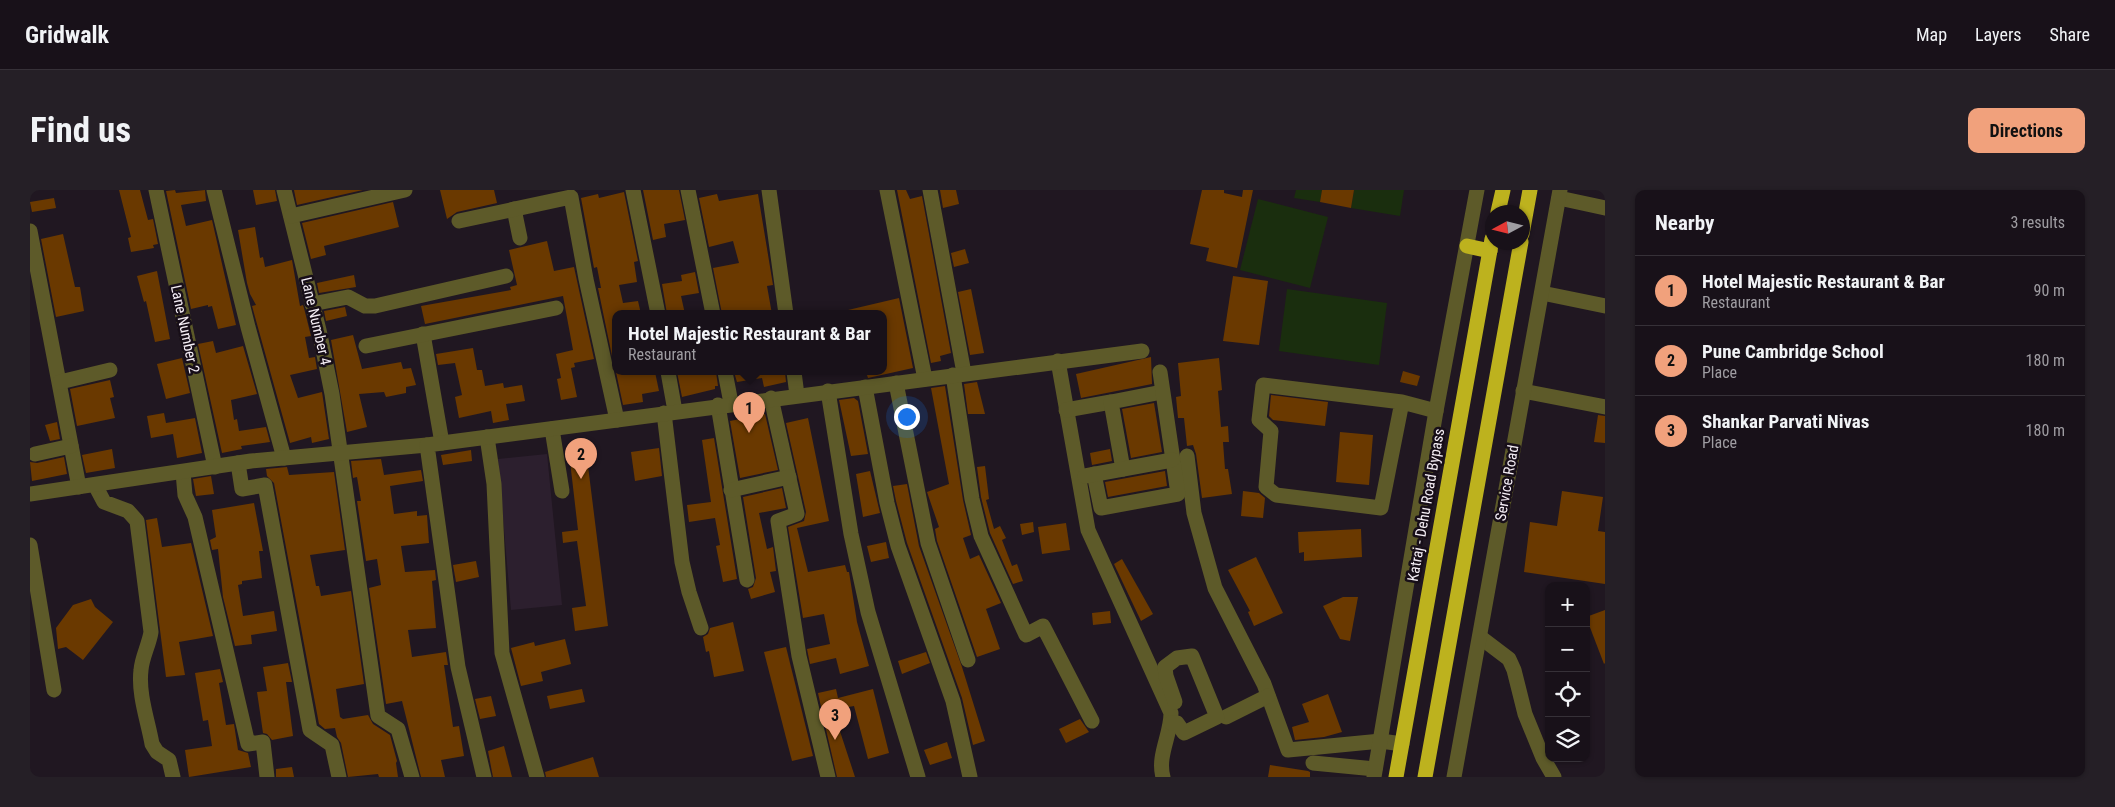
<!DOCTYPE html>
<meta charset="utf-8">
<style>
:root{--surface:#181119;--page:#251f26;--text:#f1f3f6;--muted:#9f9da2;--line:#363138;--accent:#f1a17c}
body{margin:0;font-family:"Roboto Condensed",sans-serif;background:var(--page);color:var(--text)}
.controls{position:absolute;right:15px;bottom:15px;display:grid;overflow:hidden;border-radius:10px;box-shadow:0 1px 4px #0004}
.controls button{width:45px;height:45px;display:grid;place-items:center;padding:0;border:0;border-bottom:1px solid var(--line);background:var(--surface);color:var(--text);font:25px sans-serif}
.compass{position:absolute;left:1455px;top:15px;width:45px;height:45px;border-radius:50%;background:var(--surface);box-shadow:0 1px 4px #0004;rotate:263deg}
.you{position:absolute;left:876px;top:226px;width:18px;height:18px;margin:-12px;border:4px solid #fff;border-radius:50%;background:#1a73e8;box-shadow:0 0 0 8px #1a73e833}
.badge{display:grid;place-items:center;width:32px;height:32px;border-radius:50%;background:var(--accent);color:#111;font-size:16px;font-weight:700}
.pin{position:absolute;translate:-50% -41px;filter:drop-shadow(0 1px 2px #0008)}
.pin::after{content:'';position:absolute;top:26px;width:18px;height:15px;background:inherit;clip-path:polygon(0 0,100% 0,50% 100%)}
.popup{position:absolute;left:582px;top:120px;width:275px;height:65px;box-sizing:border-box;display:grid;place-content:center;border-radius:10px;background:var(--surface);filter:drop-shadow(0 1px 4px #0005);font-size:16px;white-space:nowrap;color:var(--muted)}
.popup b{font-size:19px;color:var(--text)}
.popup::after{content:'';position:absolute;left:50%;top:100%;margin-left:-10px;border:10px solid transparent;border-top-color:var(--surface)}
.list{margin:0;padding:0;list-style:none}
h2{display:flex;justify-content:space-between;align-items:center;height:65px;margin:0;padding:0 20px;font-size:21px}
h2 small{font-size:16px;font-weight:400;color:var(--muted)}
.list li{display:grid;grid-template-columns:32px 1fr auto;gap:15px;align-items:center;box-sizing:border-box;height:70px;padding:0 20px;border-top:1px solid var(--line)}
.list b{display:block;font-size:19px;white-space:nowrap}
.list p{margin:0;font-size:16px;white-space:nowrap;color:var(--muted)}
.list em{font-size:16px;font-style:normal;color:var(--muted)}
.icon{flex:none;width:28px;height:28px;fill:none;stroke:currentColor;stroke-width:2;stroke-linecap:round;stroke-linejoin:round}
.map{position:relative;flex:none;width:1575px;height:587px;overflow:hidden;border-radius:10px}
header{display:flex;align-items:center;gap:30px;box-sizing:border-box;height:70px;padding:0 25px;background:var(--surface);border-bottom:1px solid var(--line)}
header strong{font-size:24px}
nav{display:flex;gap:28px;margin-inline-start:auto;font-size:18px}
.intro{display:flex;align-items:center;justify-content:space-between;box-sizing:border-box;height:120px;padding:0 30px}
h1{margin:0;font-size:35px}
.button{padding:12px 22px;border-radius:10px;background:var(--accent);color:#111;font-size:18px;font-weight:700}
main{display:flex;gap:30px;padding:0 30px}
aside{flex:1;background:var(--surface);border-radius:10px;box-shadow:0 1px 4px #0004}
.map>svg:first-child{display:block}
</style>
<header>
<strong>Gridwalk</strong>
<nav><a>Map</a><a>Layers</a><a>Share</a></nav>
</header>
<div class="intro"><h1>Find us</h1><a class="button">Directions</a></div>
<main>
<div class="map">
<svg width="1575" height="587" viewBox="0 0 1575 587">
<rect width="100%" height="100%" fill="#201721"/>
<!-- built -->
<path fill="#2c1f2e" d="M517 264 532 415 481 420 468 269Z"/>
<!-- green -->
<g fill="#1a2e0e">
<path d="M1266 0H1292L1290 12 1264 8Z"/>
<path d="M1324 0H1374L1370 26 1321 18Z"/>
<path d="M1228 9 1298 27 1280 98 1210 80Z"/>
<path d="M1257 99 1357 113 1349 175 1249 161Z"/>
</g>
<!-- building -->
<g fill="#6a3900">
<path d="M89 0H110L118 30 123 29 128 54 123 55 124 58 101 62 98 48 101 47Z"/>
<path d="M145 0 146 3 175 0 176 11 151 15 156 36 182 30 206 135 188 139 182 116 178 117V115L161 119 136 1Z"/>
<path d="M223 0H245L247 11 226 15Z"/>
<path d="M264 0H333L267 15Z"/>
<path d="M410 0H464L467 13 427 22 417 29Z"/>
<path d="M613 0H649L655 30 634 34 636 47 623 50Z"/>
<path d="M867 0H876L880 9 892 6 921 163 910 166 911 171 901 173Z"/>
<path d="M910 0H926L929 14 913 18Z"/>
<path d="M1172 0H1194V3L1212 7 1213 0H1223L1207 78 1176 71 1179 58 1160 54Z"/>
<path d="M1292 0H1324L1321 18 1290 12Z"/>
<path d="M594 2 608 71 604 72 607 92 589 95 593 113 608 111 611 124H585V165L582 166 568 98H571L567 77 564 78 551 8 568 4 569 8Z"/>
<path d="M687 4 689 11 728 4 743 95 737 96 742 124H692L683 78 709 73 703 51 679 57 669 8Z"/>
<path d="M24 8 26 18 2 22 0 12Z"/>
<path d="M363 12 369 37 294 56 296 65 281 69 272 33Z"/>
<path d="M225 37 230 68 233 67 235 77 262 70 270 116 273 115 274 118 281 146 275 147 279 168 285 167 287 179 260 185 268 208 292 202 299 249 282 253 281 247 260 253 222 116 226 115 220 104 217 93 208 40Z"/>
<path d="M33 44 45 97H50L54 121 26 127 11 49Z"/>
<path d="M517 51 524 81 544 77 564 169 544 173 545 177 541 178 547 207 531 210 527 189 531 188 526 164 543 160 533 106 395 134 391 116 481 100 480 97 487 95 479 60Z"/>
<path d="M935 59 939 73 924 77 921 63Z"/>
<path d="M127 81 140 149 125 152 116 111 114 112 107 86Z"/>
<path d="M665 82 669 103 651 106 655 124H637L632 94 652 91 651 85Z"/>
<path d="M324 85 326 97 289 103 287 93Z"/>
<path d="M1203 86 1238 91 1229 155 1193 151Z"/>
<path d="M941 99 954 163 940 165 928 102Z"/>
<path d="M869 108 883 178 838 188 836 182H853V124H819L818 120Z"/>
<path d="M315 117 317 126 296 131 294 121Z"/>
<path d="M323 145 332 179 371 172 373 179 381 178 386 195 376 197V203L356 207 354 202 329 204 337 237 317 242 301 150Z"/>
<path d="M183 151 186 163 213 156 227 204 201 210 204 230 207 229 209 241 236 237 240 252 211 256 212 259 192 263 168 154Z"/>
<path d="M443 158 447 180H452L455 196 473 193 474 198 492 195 495 211 476 214 479 230 463 233 461 221 429 228 425 207 432 205 425 173 408 175 406 164Z"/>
<path d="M1121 167 1122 194 1051 208 1046 184Z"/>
<path d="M152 168 160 203 136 209 127 174Z"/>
<path d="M1189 168 1192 200 1188 201 1191 237 1198 236 1199 252H1193L1195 279H1198L1202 304 1172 308 1166 264 1163 255 1157 256 1154 228H1148L1146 207 1151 206 1148 173Z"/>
<path d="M1373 181 1390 186 1387 196 1370 192Z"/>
<path d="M586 182H625L629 201 612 204 613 212 593 215Z"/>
<path d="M647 182H686L688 196H685V199L652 207Z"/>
<path d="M704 182H755L756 192 734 197 732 188 707 192Z"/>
<path d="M80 190 84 207 80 208 85 228 47 236 40 199Z"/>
<path d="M947 192 955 224H938L934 194Z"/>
<path d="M915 196 933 310 941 345 933 348 940 369 949 365 971 413 956 419 970 459 947 467 907 351 905 339 909 337 897 302 919 294 901 198Z"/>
<path d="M1241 205 1298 212 1295 236 1243 230 1239 226Z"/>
<path d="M824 208 828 211 838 264 821 266 809 210Z"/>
<path d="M1124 213 1132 262 1101 268 1092 219Z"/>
<path d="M134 223 136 233 165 228 172 263 147 268 143 244 121 248 117 226Z"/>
<path d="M735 224 748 280 710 288 700 231Z"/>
<path d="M1568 225 1575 226V253L1564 252Z"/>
<path d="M778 228 799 331 767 338 778 382 815 375 817 382H819L827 432 839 476 810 484 806 468 780 474 777 459 800 454 794 424 773 428 758 337 774 331 776 322 756 233Z"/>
<path d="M27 232 30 249 20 251 15 235Z"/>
<path d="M1310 242 1343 245 1339 295 1306 292Z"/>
<path d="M684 248 707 389 693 392 686 356 690 355 685 328 659 332 657 315 681 312 672 250Z"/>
<path d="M555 252 578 436 545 441 542 418 556 416 547 351 533 353 532 342 548 340 538 254Z"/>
<path d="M629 258 632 286 605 291 601 262Z"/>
<path d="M82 259 85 278 56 283 52 265Z"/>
<path d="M1080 259 1082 271 1062 275 1060 263Z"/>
<path d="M441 260 442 271 413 275 411 265Z"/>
<path d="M34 267 37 284 2 291 0 272 7 273Z"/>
<path d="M351 269 354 285 391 280 393 291 360 296 364 324 387 321V326L397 325 399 353 371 356 375 382 405 380 406 390 402 391 406 438 378 440 382 467 416 462 418 475H414L423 537 429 536 434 566 411 570 415 587H391L372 511 356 514 339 398 351 395 347 369 336 371 327 311H331L327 287 323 288 321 271Z"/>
<path d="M955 276 959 309 956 310 964 339 970 336 976 348 972 350 982 376 987 374 993 391 983 394 960 343 951 307 947 277Z"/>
<path d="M257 277 259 285 304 282 315 360 280 365 286 396H289L291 406 321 401 334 494 306 499 310 527 313 529 338 525 343 534 360 545 367 571 366 573 368 587H349L348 584 318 587 311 553 307 547 305 538 295 539 289 534 244 293 237 286 236 279Z"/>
<path d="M840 281 850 323 833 327 826 284Z"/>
<path d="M1135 281 1137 296 1078 307 1075 292Z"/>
<path d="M181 286 184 304 166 306 163 289Z"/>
<path d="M877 294 889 356 932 477 955 551 943 555 932 508 877 353 866 311 863 296Z"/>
<path d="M752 298 756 318 729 323 737 359 743 357 746 381 740 382 745 402 721 409 718 399 723 397 726 388 713 307Z"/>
<path d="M1213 301 1229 303 1235 308 1233 328 1211 326Z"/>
<path d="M1532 301 1573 307 1568 341 1575 342V394L1494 382 1500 332 1527 336Z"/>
<path d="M224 313 233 361H229L232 388 212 391V394L208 395 213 426 244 421 247 441 221 445 222 454 205 456 193 407 188 359 182 360 180 350 186 347 182 320Z"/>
<path d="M127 328 132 357 161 353 183 446 149 452 155 485 136 487 116 330Z"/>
<path d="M1003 332 1004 342 992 345 990 334Z"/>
<path d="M1036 333 1040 360 1012 364 1008 337Z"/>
<path d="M1331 339 1332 367 1274 371V362L1269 363 1268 342Z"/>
<path d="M856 352 859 368 841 372 837 356Z"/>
<path d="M1226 367 1253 423 1224 436 1218 422 1220 421 1198 380Z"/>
<path d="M1092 369 1123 424 1111 431 1084 374Z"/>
<path d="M446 371 449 387 426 392 423 375Z"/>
<path d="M1313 407H1328L1320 451 1310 449 1293 416Z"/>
<path d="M61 409 65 417 83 432 53 470 36 457 28 459 26 438 43 415Z"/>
<path d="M1575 420V473L1574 474 1556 427Z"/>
<path d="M1080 421 1081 433 1063 435 1062 423Z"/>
<path d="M703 432 714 481 684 487 679 461 676 462 673 447 678 444 680 438Z"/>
<path d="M535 449 541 474 511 482 513 491 491 496 481 458 504 452 505 456Z"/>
<path d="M756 457 783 566 762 571 734 462Z"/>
<path d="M896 462 900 473 872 484 868 471Z"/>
<path d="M258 473 262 492H256L263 546 242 550 237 544 233 543 227 502 237 501 233 477Z"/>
<path d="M190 479 193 492 189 493 196 535 204 534 208 560 218 563 221 577 159 587 155 560 182 556 178 530 173 531 165 483Z"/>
<path d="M552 499 555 512 520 519 517 506Z"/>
<path d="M806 499 808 508 843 499 859 563 838 569 824 516 803 520 825 587H807L795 535 788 503Z"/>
<path d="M1298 504 1312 542 1294 547 1265 550 1262 537 1279 532 1272 514Z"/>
<path d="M461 506 466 526 450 529 445 509Z"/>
<path d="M1050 529 1059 542 1036 553 1029 539Z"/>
<path d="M917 552 922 568 900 575 894 560Z"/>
<path d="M474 556 482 587H463L458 561Z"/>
<path d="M563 567 569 587H516L515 582Z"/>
<path d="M1240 575 1278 581 1280 582V587H1238Z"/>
<path d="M262 577 264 587H246V579Z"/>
</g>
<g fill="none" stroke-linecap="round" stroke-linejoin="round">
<!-- minor -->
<g stroke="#5d5a29" stroke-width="15">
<path d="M126 0 185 277"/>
<path d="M184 0 218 137 254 268"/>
<path d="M254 0 289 140 302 204 348 526 368 539 382 587"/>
<path d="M603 0 628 124"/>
<path d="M658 0 683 124"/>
<path d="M739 0 756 124"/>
<path d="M857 0 895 189"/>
<path d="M900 0 934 183"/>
<path d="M1529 8 1575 18"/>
<path d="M484 19 490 48"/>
<path d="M261 26 375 0"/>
<path d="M429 31 541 7 556 89 587 230"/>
<path d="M0 41 49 297"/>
<path d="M1512 103 1575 116"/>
<path d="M282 114 318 107 335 116H345L476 86"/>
<path d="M393 144 412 253"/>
<path d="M336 156 526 118"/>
<path d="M1028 171 1058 340 1141 523C1141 545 1127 566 1133 587"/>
<path d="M638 182 645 221"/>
<path d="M695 182 701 213"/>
<path d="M764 182 767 205"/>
<path d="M923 185 942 309 951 346 996 445 1013 436 1062 531"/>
<path d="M30 192 80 180"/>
<path d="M866 193 898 353 938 470"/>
<path d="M835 197 857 313 868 356 923 511 940 587"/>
<path d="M798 201 821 344 838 422 888 587"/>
<path d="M1493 201 1575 217"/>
<path d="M741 208 767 324 748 331 769 466 798 587"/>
<path d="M1372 212 1351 318 1246 305 1236 297 1241 241 1229 230 1233 195 1372 212 1406 221"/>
<path d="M688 215 717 390"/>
<path d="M1036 220 1081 212"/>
<path d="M634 223 652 372 659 402 671 438"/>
<path d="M522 239 532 301"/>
<path d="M457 247 464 294 472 463 507 587"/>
<path d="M5 264 41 256"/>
<path d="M1157 266 1164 323 1185 398 1234 494 1258 560 1351 551 1372 554"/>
<path d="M208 273 212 299 235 295 280 540 302 555 309 587"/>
<path d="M1093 279 1081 212 1132 202"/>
<path d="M153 282 155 305 165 327 218 554 233 552 237 587"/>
<path d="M1064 284 1071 318 1148 304 1130 182"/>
<path d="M1055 286 1142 270"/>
<path d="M65 295 74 312 98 321 107 331 121 442C119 455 112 467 111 480 108 504 118 531 122 554L127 562 139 570 143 587"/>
<path d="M701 300 759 287"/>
<path d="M0 304 221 271 397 255"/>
<path d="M0 355 24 500"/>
<path d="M1450 447 1479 469 1484 480 1495 524 1513 568 1524 587"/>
<path d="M1196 527 1238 506"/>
<path d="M1141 533H1147L1154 543 1187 527 1162 466 1147 468 1135 477 1136 486 1145 512"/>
<path d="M1283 573 1345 579"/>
<path d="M454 587 428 477 397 255 1112 161"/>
<path d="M1344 587 1406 221 1447 0"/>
<path d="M1424 587 1530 0"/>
</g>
<!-- highway -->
<g stroke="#bdb21e" stroke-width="15">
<path d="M1468 22 1473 0"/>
<path d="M1492 44 1500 0"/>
<path d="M1437 56 1460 61"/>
<path d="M1366 587 1462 49"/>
<path d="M1395 587 1491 52"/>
</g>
</g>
<g text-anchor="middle" stroke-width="5" stroke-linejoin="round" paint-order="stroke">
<!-- street labels -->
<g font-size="15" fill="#f5eef5" stroke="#170e18">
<text transform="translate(286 131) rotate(77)" y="5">Lane Number 4</text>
<text transform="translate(155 139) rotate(78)" y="5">Lane Number 2</text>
<text transform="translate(1477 293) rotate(-80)" y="5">Service Road</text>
<text transform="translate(1396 315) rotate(-80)" y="5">Katraj - Dehu Road Bypass</text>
</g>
</g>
</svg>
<div class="controls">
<button>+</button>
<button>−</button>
<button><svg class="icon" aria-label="locate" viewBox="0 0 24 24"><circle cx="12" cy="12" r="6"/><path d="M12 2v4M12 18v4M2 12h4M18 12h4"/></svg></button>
<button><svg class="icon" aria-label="layers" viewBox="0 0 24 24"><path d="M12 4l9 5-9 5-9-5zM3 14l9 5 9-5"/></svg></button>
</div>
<svg class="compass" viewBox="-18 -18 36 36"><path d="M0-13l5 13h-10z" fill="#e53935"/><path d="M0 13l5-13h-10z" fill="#9f9da2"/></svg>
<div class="you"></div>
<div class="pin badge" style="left:719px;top:243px">1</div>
<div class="popup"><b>Hotel Majestic Restaurant &amp; Bar</b>Restaurant</div>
<div class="pin badge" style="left:551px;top:289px">2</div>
<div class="pin badge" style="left:805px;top:550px">3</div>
</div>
<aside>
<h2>Nearby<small>3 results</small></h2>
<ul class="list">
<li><span class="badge">1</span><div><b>Hotel Majestic Restaurant &amp; Bar</b><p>Restaurant</p></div><em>90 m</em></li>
<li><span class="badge">2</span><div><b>Pune Cambridge School</b><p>Place</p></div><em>180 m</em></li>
<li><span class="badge">3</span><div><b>Shankar Parvati Nivas</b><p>Place</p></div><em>180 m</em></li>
</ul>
</aside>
</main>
